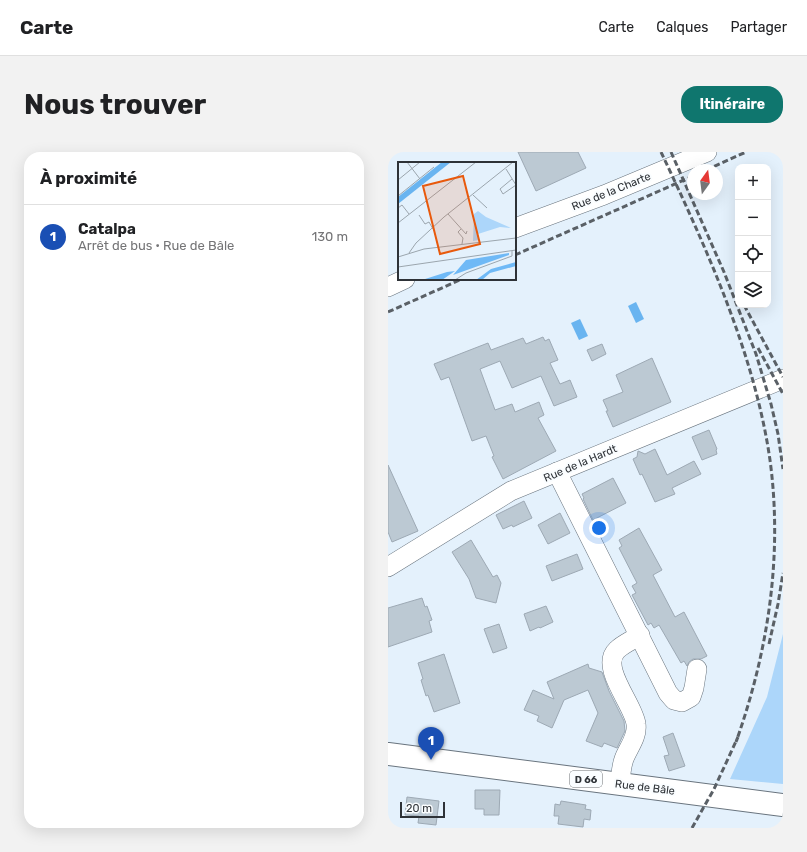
<!DOCTYPE html>
<html lang="fr">
<meta charset="utf-8">
<style>
:root{--surface:#fff;--page:#f2f2f2;--text:#202124;--muted:#757577;--line:#e0e0e0;--accent:#0f766e}
body{margin:0;font-family:Rubik,sans-serif;background:var(--page);color:var(--text)}
.controls{position:absolute;right:12px;top:12px;display:grid;overflow:hidden;border-radius:8px;box-shadow:0 4px 16px #0002}
.controls button{width:36px;height:36px;display:grid;place-items:center;padding:0;border:0;border-bottom:1px solid var(--line);background:var(--surface);color:var(--text);font:20px sans-serif}
.compass{position:absolute;left:299px;top:12px;width:36px;height:36px;border-radius:50%;background:var(--surface);box-shadow:0 4px 16px #0002;rotate:14deg}
.scale{position:absolute;left:12px;bottom:10px;width:45px;box-sizing:border-box;padding-left:4px;border:2px solid #2e3237;border-top:0;font-size:11px;line-height:14px;white-space:nowrap;color:#2e3237;-webkit-text-stroke:3px #fafdff;paint-order:stroke}
.you{position:absolute;left:211px;top:376px;width:14px;height:14px;margin:-10px;border:3px solid #fff;border-radius:50%;background:#1a73e8;box-shadow:0 0 0 6px #1a73e833}
.badge{display:grid;place-items:center;width:26px;height:26px;border-radius:50%;background:var(--accent);color:#fff;font-size:13px;font-weight:700}
.pin{position:absolute;translate:-50% -33px;filter:drop-shadow(0 1px 2px #0008)}
.pin::after{content:'';position:absolute;top:21px;width:14px;height:12px;background:inherit;clip-path:polygon(0 0,100% 0,50% 100%)}
.list{margin:0;padding:0;list-style:none}
h2{display:flex;justify-content:space-between;align-items:center;height:52px;margin:0;padding:0 16px;font-size:17px}
h2 small{font-size:13px;font-weight:400;color:var(--muted)}
.list li{display:grid;grid-template-columns:26px 1fr auto;gap:12px;align-items:center;box-sizing:border-box;height:64px;padding:0 16px;border-top:1px solid var(--line)}
.list b{display:block;font-size:15px;white-space:nowrap}
.list p{margin:0;font-size:13px;white-space:nowrap;color:var(--muted)}
.list em{font-size:13px;font-style:normal;color:var(--muted)}
.icon{flex:none;width:22px;height:22px;fill:none;stroke:currentColor;stroke-width:2;stroke-linecap:round;stroke-linejoin:round}
.map{position:relative;flex:none;width:395px;height:676px;overflow:hidden;border-radius:16px}
header{display:flex;align-items:center;gap:24px;box-sizing:border-box;height:56px;padding:0 20px;background:var(--surface);border-bottom:1px solid var(--line)}
header strong{font-size:19px}
nav{display:flex;gap:22px;margin-inline-start:auto;font-size:14px}
.intro{display:flex;align-items:center;justify-content:space-between;box-sizing:border-box;height:96px;padding:0 24px}
h1{margin:0;font-size:28px}
.button{padding:10px 18px;border-radius:16px;background:var(--accent);color:#fff;font-size:14px;font-weight:700}
main{display:flex;gap:24px;padding:0 24px}
aside{flex:1;background:var(--surface);border-radius:16px;box-shadow:0 4px 16px #0002}
.map>svg:first-child{display:block}
</style>
<header>
<strong>Carte</strong>
<nav><a>Carte</a><a>Calques</a><a>Partager</a></nav>
</header>
<div class="intro"><h1>Nous trouver</h1><a class="button">Itinéraire</a></div>
<main>
<aside>
<h2>À proximité<small></small></h2>
<ul class="list">
<li><span class="badge" style="background:#1a4fb4">1</span><div><b>Catalpa</b><p>Arrêt de bus · Rue de Bâle</p></div><em>130 m</em></li>
</ul>
</aside>
<div class="map">
<svg width="395" height="676" viewBox="0 0 395 676">
<rect width="100%" height="100%" fill="#e4f1fc"/>
<!-- green -->
<path fill="#acd6fa" d="M395 482V632L342 627 379 545Z"/>
<!-- water -->
<g fill="#69b4f0">
<path d="M248 150 256 167 248 171 240 154Z"/>
<path d="M192 167 200 184 191 188 183 171Z"/>
</g>
<!-- building -->
<g fill="#bcc9d3" stroke="#9da9b4">
<path d="M130 0H190L198 16 148 39Z"/>
<path d="M155 185 157 189 161 187 170 208 162 211 172 232 182 228 189 245 166 254 153 224 124 236 112 209 92 217 107 258 124 252 127 260 151 250 156 263 150 266 168 299 115 327 104 305 106 304 98 284 84 289 61 225 53 228 46 212 100 191 103 198 135 186 138 192Z"/>
<path d="M214 192 218 202 204 209 199 198Z"/>
<path d="M264 206 283 250 225 275 218 259H220L215 248 235 240 228 223Z"/>
<path d="M321 278 329 297 328 298 329 302 314 308 304 285Z"/>
<path d="M267 297 279 323 306 309 313 322 284 336 287 342 267 350 254 322 252 323 245 307 249 305 250 299 257 302Z"/>
<path d="M0 313 30 379 4 390 0 380Z"/>
<path d="M225 326 238 351 205 368 195 347 196 346 194 342Z"/>
<path d="M136 349 144 366 125 375 124 373 115 377 108 363Z"/>
<path d="M172 361 182 381 160 392 150 373Z"/>
<path d="M251 376 274 418 265 423 287 465 296 460 319 504 313 507H305L301 510 299 514 296 509 293 511 271 473 266 476 263 471 260 473 244 443 248 441 244 434 249 431 231 396 234 394 231 388Z"/>
<path d="M83 388 105 425 109 423 113 431 108 451 88 446 81 427 64 400Z"/>
<path d="M189 402 195 417 164 429 158 414Z"/>
<path d="M34 446 37 455 39 454 44 468 41 469 44 480 0 495V456Z"/>
<path d="M158 454 165 470 152 476 151 475 142 479 136 462Z"/>
<path d="M111 472 119 496 105 501 96 477Z"/>
<path d="M56 502 72 551 46 560 40 543 38 544 33 528 35 527 30 511Z"/>
<path d="M200 512 201 516 214 520 221 539 236 569 237 579 229 596 216 591 214 595 198 589 210 561 200 538 176 548 164 576 149 569 151 564 136 558 145 538 166 547 159 530Z"/>
<path d="M285 581 297 614 281 619 276 604 281 603 275 585Z"/>
<path d="M87 638H112L111 663H96V657H87Z"/>
<path d="M19 645 51 649 48 673 30 671 31 664 17 663Z"/>
<path d="M173 649 198 653 197 657 203 658 202 668 196 667 195 675 170 672 171 664H166L167 652 172 653Z"/>
</g>
<g fill="none" stroke-linecap="round" stroke-linejoin="round">
<!-- minor casing -->
<g stroke="#69747e" stroke-width="20">
<g id="minor">
<path d="M127 76 216 43 319 0"/>
<path d="M0 135 17 127"/>
<path d="M169 320 280 541 286 548 294 550 303 545 306 536 309 517"/>
<path d="M0 415 123 339 395 227"/>
<path d="M232 631C233 623 233 615 236 607 240 596 250 585 248 572 246 553 211 515 229 498 235 492 245 488 252 483"/>
</g>
</g>
<!-- major casing -->
<g stroke="#69747e" stroke-width="24">
<path id="major" d="M0 602 395 653"/>
</g>
<!-- minor -->
<use href="#minor" stroke="#fff" stroke-width="19"/>
<!-- major -->
<use href="#major" stroke="#fff" stroke-width="22"/>
<!-- rail -->
<g stroke="#5a6066" stroke-width="3" stroke-dasharray="6 3" stroke-linecap="butt">
<path d="M273 0C318 95 367 203 382 308 395 404 380 500 348 590"/>
<path d="M283 0 336 120 368 202 383 252 390 282 395 317"/>
<path d="M318 18 358 0"/>
<path d="M127 103 305 24"/>
<path d="M356 153 395 225"/>
<path d="M0 160 74 127"/>
<path d="M370 196 395 242"/>
<path d="M381 492 390 452 395 421"/>
<path d="M304 676 326 637 350 585"/>
</g>
</g>
<g text-anchor="middle" stroke-width="4" stroke-linejoin="round" paint-order="stroke">
<!-- shield labels -->
<rect fill="#fafdff" stroke="#6b6f73" stroke-width="1" x="182" y="619" width="32" height="16" rx="3"/>
<g font-size="10" font-weight="bold" fill="#2e3237">
<text x="198" y="631">D 66</text>
</g>
<!-- street labels -->
<g font-size="11" fill="#2e3237" stroke="#fafdff">
<text transform="translate(223 39) rotate(-22)" y="4">Rue de la Charte</text>
<text transform="translate(192 311) rotate(-23)" y="4">Rue de la Hardt</text>
<text transform="translate(257 635) rotate(7)" y="4">Rue de Bâle</text>
</g>
</g>
<!-- overview -->
<g transform="translate(10 10)">
<rect width="118" height="118" fill="#e4f1fc"/>
<path d="M80 49 88 55 113 66 102 65 80 72 81 78 75 79 76 52Z" fill="#acd6fa"/>
<path d="M111 91V93L55 113 68 98ZM118 100V104L92 111 84 118H78L93 107ZM57 109 44 118H24L49 110Z" fill="#6fb9f6"/>
<path d="M44 0H53L0 42V35Z" fill="#69b4f0"/>
<path fill="none" stroke="#9ba5ad" stroke-width="1" d="M9 0 22 17M108 7 118 23M114 17 102 27 105 32 118 23M0 18 22 0M75 33 89 46M0 34 36 5M0 46 4 43 11 52M50 52 68 72 69 69M21 53 27 62 31 60 35 67M0 61 78 0M63 67 60 70 65 76 64 82M11 91 18 81 46 55 115 0M0 95 26 87 118 76M0 105 118 88M57 118 68 111 114 94V89"/>
<path fill="#e8590c" fill-opacity="0.15" stroke="#e8590c" stroke-width="2" d="M65 14 82 82 42 92 25 24Z"/>
<rect width="118" height="118" fill="none" stroke="#2e3237" stroke-width="2"/>
</g>
</svg>
<div class="controls">
<button>+</button>
<button>−</button>
<button><svg class="icon" aria-label="locate" viewBox="0 0 24 24"><circle cx="12" cy="12" r="6"/><path d="M12 2v4M12 18v4M2 12h4M18 12h4"/></svg></button>
<button><svg class="icon" aria-label="layers" viewBox="0 0 24 24"><path d="M12 4l9 5-9 5-9-5zM3 14l9 5 9-5"/></svg></button>
</div>
<svg class="compass" viewBox="-18 -18 36 36"><path d="M0-13l5 13h-10z" fill="#e53935"/><path d="M0 13l5-13h-10z" fill="#757577"/></svg>
<div class="scale">20 m</div>
<div class="you"></div>
<div class="pin badge" style="left:43px;top:608px;background:#1a4fb4">1</div>
</div>
</main>
